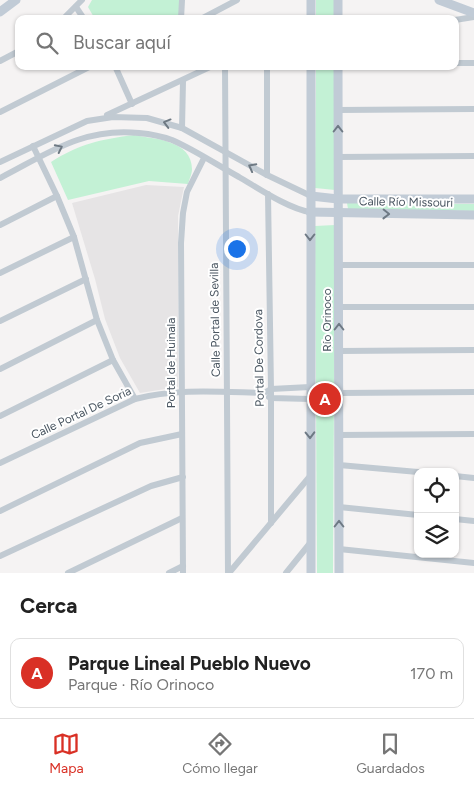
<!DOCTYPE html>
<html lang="es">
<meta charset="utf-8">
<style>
:root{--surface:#fff;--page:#f2f2f2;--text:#222;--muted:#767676;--line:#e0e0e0;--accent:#d93025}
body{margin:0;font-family:Figtree,sans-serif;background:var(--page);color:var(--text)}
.controls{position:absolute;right:15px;bottom:15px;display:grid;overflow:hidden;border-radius:10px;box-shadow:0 1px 4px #0004}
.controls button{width:45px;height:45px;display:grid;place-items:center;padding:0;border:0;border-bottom:1px solid var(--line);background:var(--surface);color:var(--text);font:25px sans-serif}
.you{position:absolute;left:236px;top:248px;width:18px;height:18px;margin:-12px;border:4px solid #fff;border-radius:50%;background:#1a73e8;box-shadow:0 0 0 8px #1a73e833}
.badge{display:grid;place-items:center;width:32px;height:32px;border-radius:50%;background:var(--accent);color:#fff;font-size:16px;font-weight:700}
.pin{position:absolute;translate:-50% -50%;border:2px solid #fff;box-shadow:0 1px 5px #0006}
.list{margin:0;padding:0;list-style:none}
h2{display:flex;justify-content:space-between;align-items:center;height:65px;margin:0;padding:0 20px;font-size:21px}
h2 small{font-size:16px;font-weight:400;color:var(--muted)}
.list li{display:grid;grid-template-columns:32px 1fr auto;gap:15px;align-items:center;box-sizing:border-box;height:70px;margin:0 10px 10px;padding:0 10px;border:1px solid var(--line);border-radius:10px}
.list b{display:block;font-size:19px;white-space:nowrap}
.list p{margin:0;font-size:16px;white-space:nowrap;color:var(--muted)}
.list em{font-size:16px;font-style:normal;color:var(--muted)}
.icon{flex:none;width:28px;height:28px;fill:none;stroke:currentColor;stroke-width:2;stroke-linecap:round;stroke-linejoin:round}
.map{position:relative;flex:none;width:474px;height:573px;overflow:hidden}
.search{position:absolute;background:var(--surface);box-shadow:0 1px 4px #0004;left:15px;right:15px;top:15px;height:55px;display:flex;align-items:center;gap:12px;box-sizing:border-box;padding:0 18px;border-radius:10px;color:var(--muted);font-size:19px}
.sheet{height:145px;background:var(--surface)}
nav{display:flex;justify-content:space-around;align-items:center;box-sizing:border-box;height:70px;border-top:1px solid var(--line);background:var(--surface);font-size:14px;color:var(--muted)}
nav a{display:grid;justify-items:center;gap:2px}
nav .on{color:var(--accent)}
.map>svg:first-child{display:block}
</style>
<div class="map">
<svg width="474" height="573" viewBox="0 0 474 573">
<rect width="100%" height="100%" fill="#f5f3f3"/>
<!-- education -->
<path fill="#e6e4e5" d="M146 185 184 187 178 216V387L140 393 120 358 105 319 95 279 72 203Z"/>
<!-- green -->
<g fill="#c3f1d5">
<path d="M92 0H179V19H95L88 7Z"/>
<rect x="316" y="0" width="18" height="19"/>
<path d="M316 66H334L335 190 315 188Z"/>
<path d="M134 135C154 139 192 140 192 169 192 174 189 180 188 184L149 181 68 200 51 162C79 144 102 139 134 135Z"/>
<path d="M347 203 474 204V211L348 209Z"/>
<path d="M335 225 333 573H317L315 226Z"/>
</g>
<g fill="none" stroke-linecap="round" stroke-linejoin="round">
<!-- street -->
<g stroke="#c1cad2" stroke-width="6">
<path d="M76 7 84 19"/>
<path d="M63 19 82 0"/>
<path d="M181 19 182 0"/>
<path d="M201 19 237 0"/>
<path d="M455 20 474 17"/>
<path d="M0 61 19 51"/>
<path d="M455 63H474"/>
<path d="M115 66 132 104"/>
<path d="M225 66 228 573"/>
<path d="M267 66V175"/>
<path d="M338 110 474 109"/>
<path d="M0 112 91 66"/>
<path d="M107 115 212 66"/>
<path d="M182 128 183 81"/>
<path d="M33 146 57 196 74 237 97 320 113 360 135 399"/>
<path d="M338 157 474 156"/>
<path d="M0 162 87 121 113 117 147 118 182 128 267 175 311 196"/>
<path d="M0 178C47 154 83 127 139 133 150 134 161 136 172 140 195 150 217 165 239 177 258 188 289 209 310 212"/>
<path d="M268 194 271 389V523"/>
<path d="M0 225 57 196"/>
<path d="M339 265H474"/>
<path d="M0 273 74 237"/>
<path d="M339 307H474"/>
<path d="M0 321 86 279"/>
<path d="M339 351 474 350"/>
<path d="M0 369 97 320"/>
<path d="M339 393 474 392"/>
<path d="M269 397 271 398 310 399"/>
<path d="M0 416 113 360"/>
<path d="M339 435 474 434"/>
<path d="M0 463 135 399C177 388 221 392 264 393L271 389 310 387"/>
<path d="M339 465 418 472"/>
<path d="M455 476 474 478"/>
<path d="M339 507 418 515"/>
<path d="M0 511 140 443 182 434"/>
<path d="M455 519 474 521"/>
<path d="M339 549 474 563"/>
<path d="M0 556 151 486 183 477"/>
<path d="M68 573 182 518"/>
<path d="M169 573 183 566"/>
<path d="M183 573 181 243 183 213 187 192 204 158"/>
<path d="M229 573 311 475"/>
<path d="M286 573 311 542"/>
</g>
<!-- secondary -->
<g stroke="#c1cbd6" stroke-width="9">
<path d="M338 0V19"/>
<path d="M439 0 474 13"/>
<path d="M0 12 16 0"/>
<path d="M311 19V0"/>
<path d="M311 66V573"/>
<path d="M338 66 339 573"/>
<path d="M311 196 338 199H474"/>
<path d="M310 212 474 215"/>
</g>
</g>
<!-- one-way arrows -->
<defs><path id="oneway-chevron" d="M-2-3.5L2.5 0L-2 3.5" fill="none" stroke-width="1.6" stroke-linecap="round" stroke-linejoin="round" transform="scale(1.25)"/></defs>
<g stroke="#6e7983">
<use href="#oneway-chevron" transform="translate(167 123) rotate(-165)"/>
<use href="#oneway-chevron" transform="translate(59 148) rotate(-26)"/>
<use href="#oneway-chevron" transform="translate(252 167) rotate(-152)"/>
</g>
<g stroke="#6e7984">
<use href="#oneway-chevron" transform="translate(338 129) rotate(-90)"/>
<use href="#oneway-chevron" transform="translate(386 214) rotate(1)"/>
<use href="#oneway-chevron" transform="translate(310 237) rotate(90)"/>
<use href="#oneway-chevron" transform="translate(339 327) rotate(-90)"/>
<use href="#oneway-chevron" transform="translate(310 435) rotate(89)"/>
<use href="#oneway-chevron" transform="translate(339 524) rotate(-90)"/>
</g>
<g text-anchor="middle" stroke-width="4" stroke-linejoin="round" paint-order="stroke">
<!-- street labels -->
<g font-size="12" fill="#4a5661" stroke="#fff">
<text transform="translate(406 202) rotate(1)" y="4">Calle Río Missouri</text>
<text transform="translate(215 320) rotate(-91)" y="4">Calle Portal de Sevilla</text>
<text transform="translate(327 320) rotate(-90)" y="4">Río Orinoco</text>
<text transform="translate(259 358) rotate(-91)" y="4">Portal De Cordova</text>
<text transform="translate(171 363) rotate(-90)" y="4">Portal de Huinala</text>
<text transform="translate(81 413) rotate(-25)" y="4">Calle Portal De Soria</text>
</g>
</g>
</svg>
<div class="controls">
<button><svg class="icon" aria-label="locate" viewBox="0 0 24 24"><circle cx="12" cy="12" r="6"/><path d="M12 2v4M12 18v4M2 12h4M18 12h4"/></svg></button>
<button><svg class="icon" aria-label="layers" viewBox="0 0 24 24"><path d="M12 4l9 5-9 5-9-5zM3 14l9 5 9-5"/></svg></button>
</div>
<div class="you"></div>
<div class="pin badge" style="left:325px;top:399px">A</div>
<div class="search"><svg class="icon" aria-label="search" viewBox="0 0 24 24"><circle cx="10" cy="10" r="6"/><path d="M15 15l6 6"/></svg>Buscar aquí</div>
</div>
<section class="sheet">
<h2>Cerca<small></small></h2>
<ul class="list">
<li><span class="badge">A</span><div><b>Parque Lineal Pueblo Nuevo</b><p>Parque · Río Orinoco</p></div><em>170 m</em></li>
</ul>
</section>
<nav>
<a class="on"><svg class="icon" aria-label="map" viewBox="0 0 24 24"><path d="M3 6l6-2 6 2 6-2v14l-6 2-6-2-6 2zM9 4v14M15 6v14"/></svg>Mapa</a>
<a><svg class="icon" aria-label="directions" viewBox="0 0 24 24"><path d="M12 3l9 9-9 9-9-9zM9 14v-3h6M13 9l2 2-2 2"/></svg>Cómo llegar</a>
<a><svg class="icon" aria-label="saved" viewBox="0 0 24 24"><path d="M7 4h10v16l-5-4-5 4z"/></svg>Guardados</a>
</nav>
